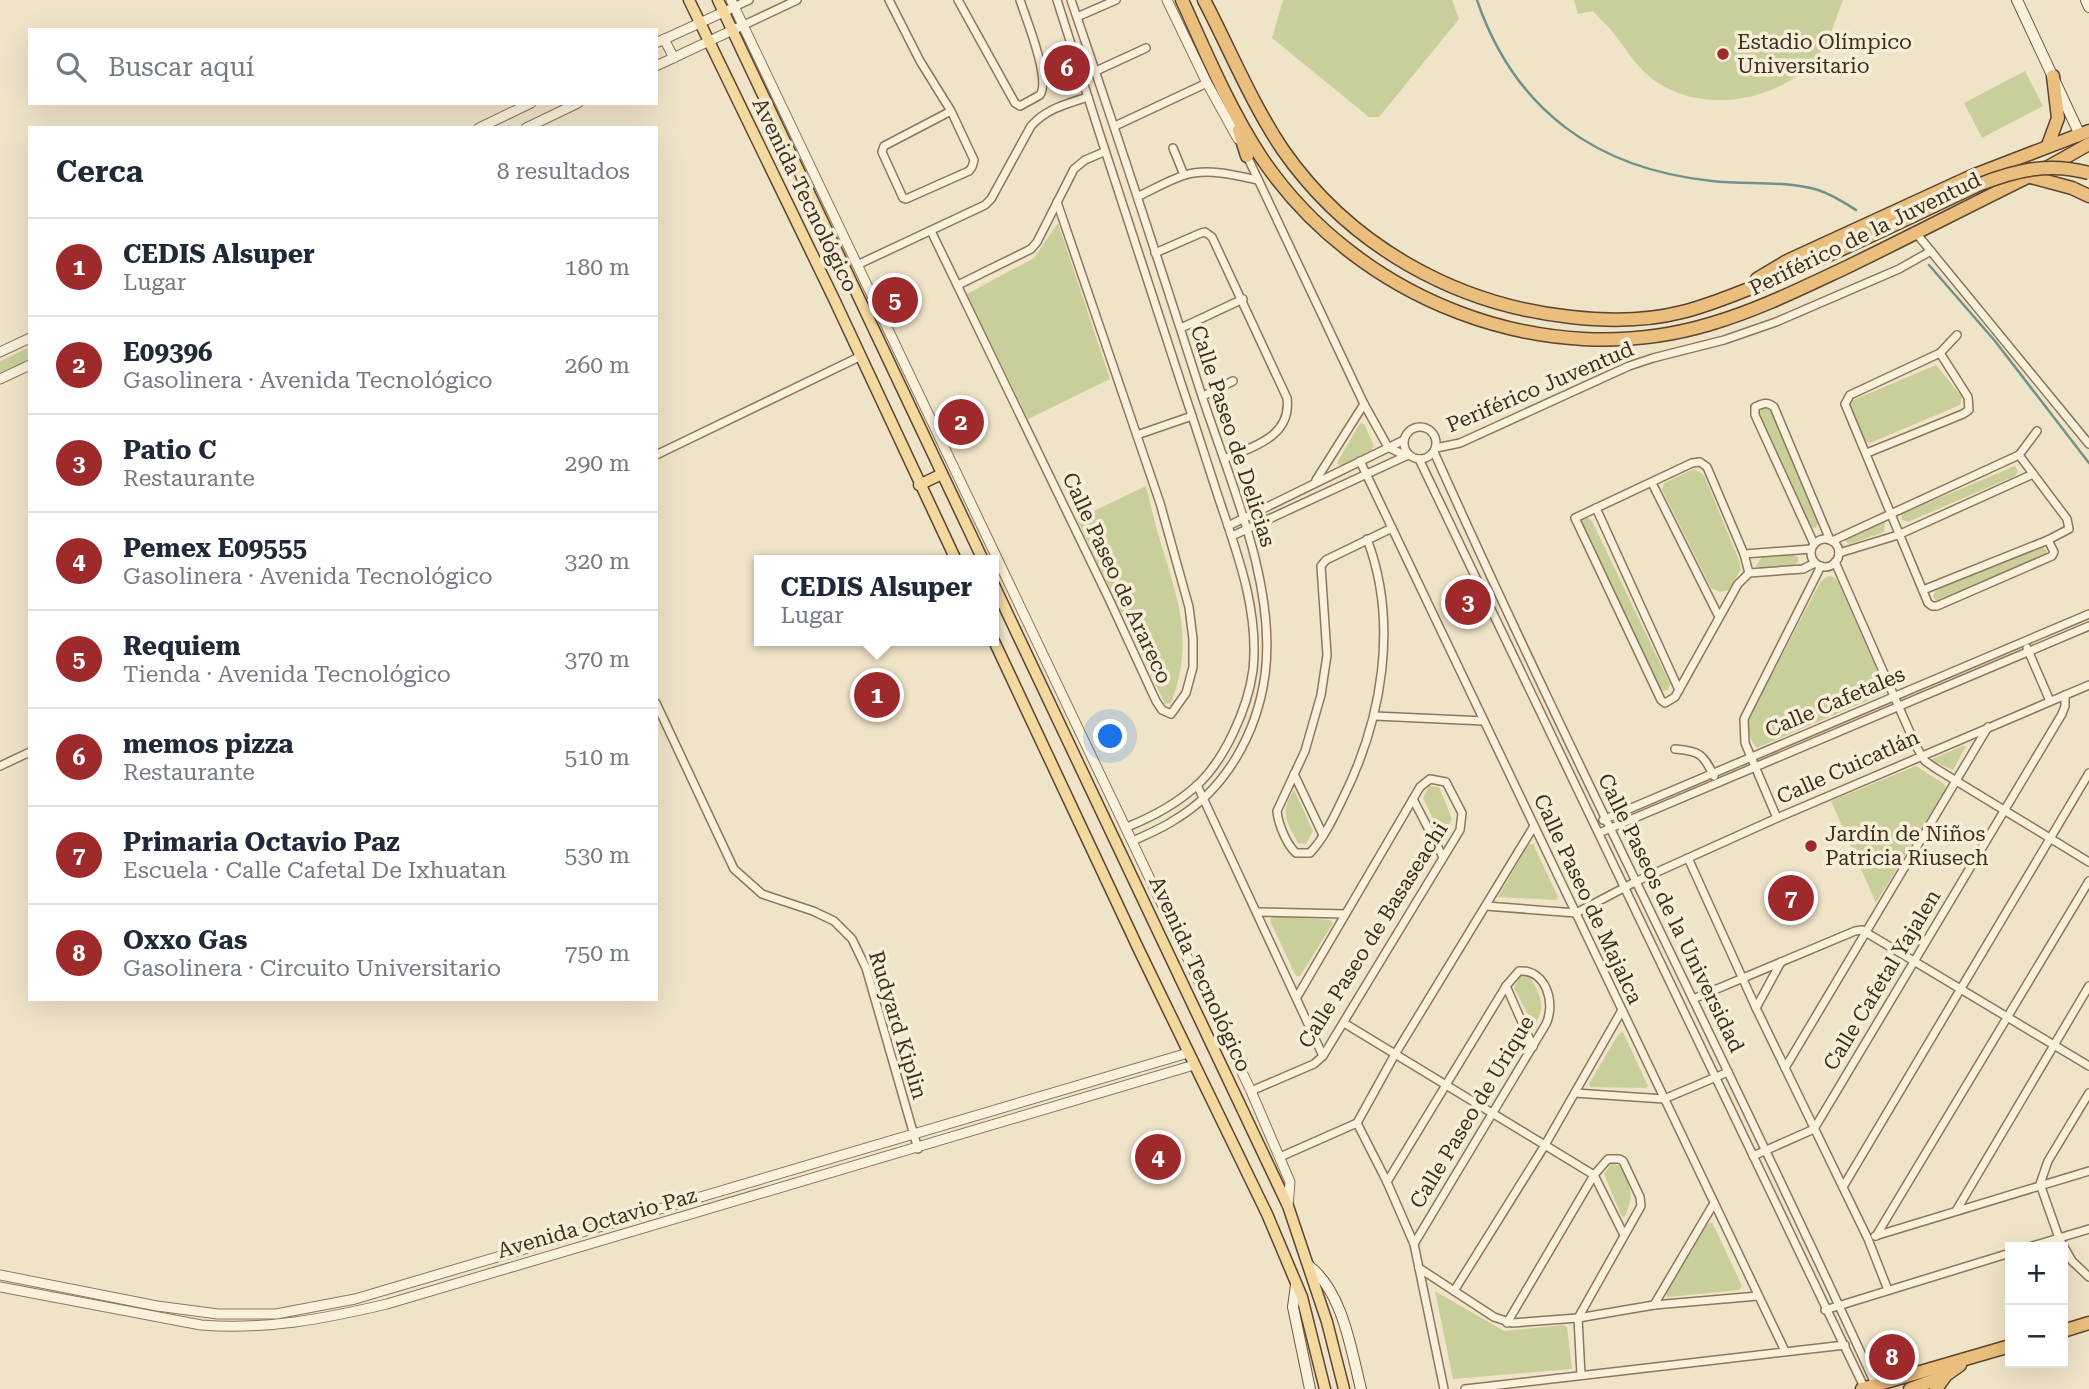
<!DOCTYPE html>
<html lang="es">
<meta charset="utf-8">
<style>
:root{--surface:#fff;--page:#f2f2f3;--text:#1f2937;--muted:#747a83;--line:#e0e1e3;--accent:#9e2a2b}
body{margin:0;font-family:"Roboto Serif",serif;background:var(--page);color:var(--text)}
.controls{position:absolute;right:21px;bottom:21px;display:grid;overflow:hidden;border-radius:0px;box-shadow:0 7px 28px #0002}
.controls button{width:63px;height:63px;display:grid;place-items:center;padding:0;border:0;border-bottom:2px solid var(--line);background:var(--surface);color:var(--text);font:35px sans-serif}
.you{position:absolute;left:1111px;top:737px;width:24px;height:24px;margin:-18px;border:5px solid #fff;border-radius:50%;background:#1a73e8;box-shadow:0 0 0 10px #1a73e833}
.badge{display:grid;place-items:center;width:46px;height:46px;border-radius:50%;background:var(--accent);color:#fff;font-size:23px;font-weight:700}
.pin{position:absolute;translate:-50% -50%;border:4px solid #fff;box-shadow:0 2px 7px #0006}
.popup{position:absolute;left:754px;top:555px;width:245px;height:91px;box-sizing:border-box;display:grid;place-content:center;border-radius:0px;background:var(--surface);filter:drop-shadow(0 2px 5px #0005);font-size:23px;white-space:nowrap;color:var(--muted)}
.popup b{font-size:26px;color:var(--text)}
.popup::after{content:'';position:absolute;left:50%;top:100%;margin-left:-14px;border:14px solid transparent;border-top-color:var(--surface)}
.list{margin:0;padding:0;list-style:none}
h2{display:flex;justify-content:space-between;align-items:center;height:91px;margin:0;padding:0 28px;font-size:30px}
h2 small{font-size:23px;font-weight:400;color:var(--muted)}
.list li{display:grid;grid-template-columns:46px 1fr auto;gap:21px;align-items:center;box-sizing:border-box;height:98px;padding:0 28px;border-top:2px solid var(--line)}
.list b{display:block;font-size:26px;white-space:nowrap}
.list p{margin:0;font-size:23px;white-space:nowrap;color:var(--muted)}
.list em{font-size:23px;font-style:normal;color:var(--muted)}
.icon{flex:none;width:38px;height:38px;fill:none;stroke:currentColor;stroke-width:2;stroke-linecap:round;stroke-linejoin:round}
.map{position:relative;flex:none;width:2089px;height:1389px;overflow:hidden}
.search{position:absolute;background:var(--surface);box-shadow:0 7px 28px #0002;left:28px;top:28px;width:630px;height:77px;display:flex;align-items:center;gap:18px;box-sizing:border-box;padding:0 24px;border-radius:0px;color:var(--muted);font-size:26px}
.panel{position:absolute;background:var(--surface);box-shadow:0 7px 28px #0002;left:28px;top:126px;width:630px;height:875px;border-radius:0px}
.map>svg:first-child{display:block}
</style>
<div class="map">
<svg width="2089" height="1389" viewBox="0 0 2089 1389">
<rect width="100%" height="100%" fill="#f0e4c8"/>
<!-- green -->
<g fill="#c9cf9b">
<path d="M1283 0H1452L1459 19 1379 117H1369L1272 38Z"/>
<path d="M1574 0H1843C1834 22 1830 44 1813 62 1775 102 1704 113 1658 83 1637 69 1627 50 1612 31 1606 24 1599 18 1593 11L1578 14Z"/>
<path d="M2025 71 2043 106 1982 138 1964 103Z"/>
<path d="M1058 223 1110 379 1028 419 967 294 1034 258Z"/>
<path d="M30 347V364L0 378V361Z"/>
<path d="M1936 365 1962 397 1960 405 1870 443 1865 441 1850 406 1851 401Z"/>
<path d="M1766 404 1770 408 1818 521 1816 528 1808 527 1758 411 1760 406Z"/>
<path d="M1360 423 1364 424 1374 446 1372 450 1341 466 1337 463Z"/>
<path d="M2015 466 2018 471 2015 476 1908 522 1902 520 1901 514Z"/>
<path d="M1694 469 1704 475 1740 563 1741 569 1729 590 1720 592 1711 588 1662 490 1664 483Z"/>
<path d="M1146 486C1151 505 1155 525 1161 544 1179 601 1194 644 1171 703L1165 704 1077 519Z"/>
<path d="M1587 517 1592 521 1670 684 1668 690 1663 691 1659 688 1581 526 1582 519Z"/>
<path d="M1880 522 1885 523 1884 532 1850 544 1846 542V538Z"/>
<path d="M2036 546H2042L2047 551 2044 557 1937 602 1933 597 1935 591Z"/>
<path d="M1794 555 1798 557V562L1794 565 1762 569 1756 566 1762 557Z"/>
<path d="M1828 576 1834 577 1838 582 1887 692 1757 748C1749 741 1747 728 1749 718L1821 581Z"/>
<path d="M1962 746H1966L1953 770 1930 760Z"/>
<path d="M1916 766 1944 784 1946 788 1876 903 1831 801Z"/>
<path d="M1429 786 1439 787 1452 819 1443 839 1423 798Z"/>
<path d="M1294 790 1313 831 1306 844 1298 843C1287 821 1279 813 1294 790Z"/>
<path d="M1529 844H1533L1558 897 1557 900 1498 897Z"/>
<path d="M1272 916 1330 920 1333 923 1300 976H1296L1270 921Z"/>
<path d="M1520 975H1530C1539 996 1548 1004 1534 1026L1514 988Z"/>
<path d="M1623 1032 1648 1086 1646 1088 1590 1087 1589 1084 1618 1035Z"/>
<path d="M1611 1164 1619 1165C1630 1187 1636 1192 1625 1216L1622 1217 1604 1174Z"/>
<path d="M1712 1222 1742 1286 1739 1290 1668 1297 1666 1294 1707 1225Z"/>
<path d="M1435 1291 1504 1331 1564 1325 1567 1327 1572 1369 1453 1379Z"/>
</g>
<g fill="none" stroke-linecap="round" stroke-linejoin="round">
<!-- stream -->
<g stroke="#6f938a" stroke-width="2.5">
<path d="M1477 0C1515 111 1597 169 1712 181 1747 185 1784 180 1818 190 1831 194 1845 203 1856 210"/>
<path d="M1929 265 1995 341 2089 463"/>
</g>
<!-- minor casing -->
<g stroke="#8d765c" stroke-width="10">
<g id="minor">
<path d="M889 0 920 61 951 111 974 160 972 167 969 171 906 199 903 198 882 152 884 146 951 111"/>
<path d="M958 0 1015 103 1020 106 1040 95C1051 79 1026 19 1020 0"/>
<path d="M1057 0C1098 130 1140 259 1183 389 1196 427 1208 466 1221 505 1239 558 1259 613 1253 670 1248 708 1224 762 1195 787 1175 805 1152 817 1127 827"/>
<path d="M1071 0C1116 131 1159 262 1201 393 1229 479 1277 584 1265 675 1257 733 1226 789 1176 819 1163 828 1148 834 1133 841"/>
<path d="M734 7 749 0"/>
<path d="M1077 17 1116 0"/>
<path d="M744 25 797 0"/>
<path d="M1096 71 1146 48"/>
<path d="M1115 126 1207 83"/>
<path d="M1173 148 1184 175"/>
<path d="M1247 156 1364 404 1388 447 1406 456"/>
<path d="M1139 196C1154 189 1169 180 1185 175 1208 168 1235 175 1258 180"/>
<path d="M931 231 1109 599 1156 701 1162 710 1171 714 1186 693 1193 667V639L1189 607 1160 503 1057 202"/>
<path d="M1916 233 2089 444"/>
<path d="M1155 253 1201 233 1205 232 1212 237 1287 398C1292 437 1252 447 1224 459"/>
<path d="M857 265 985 205 991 199 1031 126C1046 109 1066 104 1088 97"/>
<path d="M958 285 1031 249 1037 242 1074 169 1085 160 1104 152"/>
<path d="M1181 328 1243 299"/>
<path d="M1940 353 1957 335"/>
<path d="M1203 396 1233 381"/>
<circle cx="1420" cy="443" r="16"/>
<path d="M1137 435 1192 416"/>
<path d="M1436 448 1460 443 1629 366 1653 358 1724 340 1776 322 1899 269 1931 251"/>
<path d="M1434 452C1575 767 1734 1074 1877 1388"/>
<path d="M1867 453 1963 414 1969 410 1968 397 1940 353 1850 395 1845 404 1928 603 1932 606H1937L2052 556 2054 552 2048 540"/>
<path d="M656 455 859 357"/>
<path d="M1419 459 1865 1389"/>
<path d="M1360 461 1785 1351"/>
<path d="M1316 480 1364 404"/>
<path d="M1652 483 1719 617"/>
<path d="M1596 508 1679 690"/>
<path d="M1228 526 1404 440"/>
<path d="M1232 536 1406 456"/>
<circle cx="1825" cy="553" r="14"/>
<path d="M1367 539C1399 623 1382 720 1343 798 1334 817 1324 838 1310 853H1296C1287 845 1278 824 1277 811L1305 751 1321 695 1327 655 1321 566 1326 560 1392 528"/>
<path d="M1832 541 2019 455 2037 431"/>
<path d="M1814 544 1755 415V407C1762 404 1767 401 1774 407L1830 540"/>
<path d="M1839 553 1898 535 2033 474"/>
<path d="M1744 554 1811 549"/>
<path d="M1835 562 1916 746 1925 761 1935 768 2089 862"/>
<path d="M1749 573 1744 554 1707 467 1700 462 1692 463 1575 518 1661 700 1665 703 1675 697 1738 584 1749 573 1803 569 1815 563"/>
<path d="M1923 590 2048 540 2069 529 2067 519 2019 455"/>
<path d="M2027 648 2050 701"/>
<path d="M656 703 734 869 762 894 813 911 834 921 852 939 866 968 918 1149"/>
<path d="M1375 716 1484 721"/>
<path d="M1675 749C1700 751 1703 754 1714 776"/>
<path d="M0 766 30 752"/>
<path d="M1294 774 1323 835"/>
<path d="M1197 785 1323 1056"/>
<path d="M1413 799 1443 857"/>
<path d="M1777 818 1745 743 1744 719 1821 566"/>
<path d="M1603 820 2089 614"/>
<path d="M1599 833 2089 626"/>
<path d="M1688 858 1756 1008 1868 1239 1888 1290"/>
<path d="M1486 906 1576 913 1635 882 1777 818 2089 685"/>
<path d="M1257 912 1345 914"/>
<path d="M1506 986 1533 1047"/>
<path d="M1693 999 1855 931 1862 930 2089 1066"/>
<path d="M1756 1008 1781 962"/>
<path d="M1344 1023 1594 1175 1624 1235"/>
<path d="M1785 1068 1988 727"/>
<path d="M1251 1091 1314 1064 1323 1056 1460 830 1462 813 1446 782 1430 779 1420 787 1297 997"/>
<path d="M1575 1093 1664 1099 1728 1072"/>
<path d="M2089 1093 2048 1161 2040 1184 2059 1238 2072 1261 2089 1277"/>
<path d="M1357 1123 1394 1056 1534 826"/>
<path d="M1357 1123 1387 1182 1414 1244 1444 1389"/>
<path d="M1753 1156 1814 1129 2062 714 2065 706V695"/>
<path d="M1280 1157 1357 1123"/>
<path d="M1387 1182 1506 986 1519 971C1546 969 1556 1003 1546 1024L1414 1244"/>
<path d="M1843 1187 2089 773"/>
<path d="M1956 1211 2089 986"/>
<path d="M1875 1236 2089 1171"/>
<path d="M1876 1236 2089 881"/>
<path d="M2029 1247 2089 1229"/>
<path d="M1419 1268 1494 1317 1512 1323 1578 1318 1654 1305 1758 1296"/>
<path d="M1454 1291 1545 1145 1622 1010"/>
<path d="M1654 1305 1714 1203"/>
<path d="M1825 1310 2010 1253"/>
<path d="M1507 1323 1594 1175 1608 1159H1619L1623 1161 1640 1197 1641 1206 1578 1318 1581 1375"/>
<path d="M1465 1389 1845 1345"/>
</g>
</g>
<!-- tertiary casing -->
<g stroke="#8d765c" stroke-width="11">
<g id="tertiary">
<path d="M731 0 1251 1091 1290 1182 1288 1206"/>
<path d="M1167 0 1207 83 1238 139"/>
<path d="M664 39 674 58"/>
<path d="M656 43 728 10"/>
<path d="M656 66 737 28"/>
<path d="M479 128 531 103"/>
<path d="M526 128 578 103"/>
<path d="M0 352 30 338"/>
<path d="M0 379 30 365"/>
<path d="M0 1275 157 1306 218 1314H276L355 1299 1188 1053"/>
<path d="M0 1287 201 1325C267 1330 323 1319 387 1304L1194 1065"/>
</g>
</g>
<!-- secondary casing -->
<g stroke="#6f573f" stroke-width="12">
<g id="secondary">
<path d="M2017 0 2080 135"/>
<path d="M2086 0 2089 7"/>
<path d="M1309 1266C1343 1292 1351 1350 1361 1389"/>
<path d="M1296 1285 1293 1307 1310 1389"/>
</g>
</g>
<!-- primary casing -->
<g stroke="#5b4430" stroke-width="13">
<g id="primary">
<path d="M689 0 833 297 956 560"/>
<path d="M718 0 983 560"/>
<path d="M919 485 942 474"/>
<path d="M994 585 1288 1206 1327 1322 1344 1389"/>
<path d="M994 641 1139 950 1267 1214 1302 1297 1325 1389"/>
</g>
</g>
<!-- trunk casing -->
<g stroke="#5b4430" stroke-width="15">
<g id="trunk">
<path d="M1182 0C1206 53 1229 108 1261 157 1356 299 1544 374 1710 324 1758 310 1802 288 1847 267 1915 234 1980 200 2048 167L2089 144"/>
<path d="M1204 0C1230 50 1252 104 1283 150 1350 246 1456 305 1571 317 1607 321 1647 321 1682 312 1711 305 1738 293 1766 282 1838 253 1908 218 1978 185"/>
<path d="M1239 130 1247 156"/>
<path d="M2048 145 2058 118 2053 76"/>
<path d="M2027 176 2072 188 2089 196"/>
<path d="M1757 279 1787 261 1972 176 2089 131"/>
<path d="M2063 1331 2089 1323"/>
<path d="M1862 1389 2010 1346"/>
<path d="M1910 1389 1945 1376"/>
<path d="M1936 1389 1946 1375 1960 1365"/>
</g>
</g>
<!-- minor -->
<use href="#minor" stroke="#faf1dc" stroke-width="7"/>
<!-- tertiary -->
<use href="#tertiary" stroke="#faf1dc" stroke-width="9"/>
<!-- secondary -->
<use href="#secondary" stroke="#faf1dc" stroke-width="10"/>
<!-- primary -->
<use href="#primary" stroke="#f3d9a0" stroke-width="10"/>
<!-- trunk -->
<use href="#trunk" stroke="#eabe7c" stroke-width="12"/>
<!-- trunk-bridge casing -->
<g stroke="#5b4430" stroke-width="15" stroke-linecap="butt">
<path id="trunk-bridge" d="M1978 185C2016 170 2049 162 2089 173"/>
</g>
<!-- trunk-bridge -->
<use href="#trunk-bridge" stroke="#eabe7c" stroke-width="12"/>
</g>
<!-- markers -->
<g fill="#9e2a2b" stroke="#f7eed8" stroke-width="2.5">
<circle cx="1723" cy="54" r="7"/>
<circle cx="1811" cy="846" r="7"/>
</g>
<g text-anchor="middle" stroke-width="7" stroke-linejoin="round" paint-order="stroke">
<!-- poi labels -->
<g font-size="21" fill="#3d2e20" stroke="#f7eed8" text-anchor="start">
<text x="1737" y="49">Estadio Olímpico<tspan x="1737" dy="24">Universitario</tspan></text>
<text x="1825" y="841">Jardín de Niños<tspan x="1825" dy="24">Patricia Riusech</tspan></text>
</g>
<!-- street labels -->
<g font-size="21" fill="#3d2e20" stroke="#f7eed8">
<text transform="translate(805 195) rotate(64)" y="7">Avenida Tecnológico</text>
<text transform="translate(1865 234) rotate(-26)" y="7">Periférico de la Juventud</text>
<text transform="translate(1540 387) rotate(-23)" y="7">Periférico Juventud</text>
<text transform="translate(1233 436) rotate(72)" y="7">Calle Paseo de Delicias</text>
<text transform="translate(1117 578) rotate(65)" y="7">Calle Paseo de Arareco</text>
<text transform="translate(1835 702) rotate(-23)" y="7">Calle Cafetales</text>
<text transform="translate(1848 767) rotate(-24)" y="7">Calle Cuicatlán</text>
<text transform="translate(1588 899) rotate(65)" y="7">Calle Paseo de Majalca</text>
<text transform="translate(1671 913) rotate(64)" y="7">Calle Paseos de la Universidad</text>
<text transform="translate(1373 935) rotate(-58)" y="7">Calle Paseo de Basaseachi</text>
<text transform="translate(1200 974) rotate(65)" y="7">Avenida Tecnológico</text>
<text transform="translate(1882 980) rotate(-59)" y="7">Calle Cafetal Yajalen</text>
<text transform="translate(898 1025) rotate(73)" y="7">Rudyard Kiplin</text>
<text transform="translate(1472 1112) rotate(-59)" y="7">Calle Paseo de Urique</text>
<text transform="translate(597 1223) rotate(-16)" y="7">Avenida Octavio Paz</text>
</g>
</g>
</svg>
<div class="controls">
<button>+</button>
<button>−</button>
</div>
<div class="you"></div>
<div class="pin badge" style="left:877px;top:695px">1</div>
<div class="popup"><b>CEDIS Alsuper</b>Lugar</div>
<div class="pin badge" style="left:961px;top:422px">2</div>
<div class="pin badge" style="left:1468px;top:602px">3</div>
<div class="pin badge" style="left:1158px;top:1157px">4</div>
<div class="pin badge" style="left:895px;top:300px">5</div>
<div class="pin badge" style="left:1067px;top:68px">6</div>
<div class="pin badge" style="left:1791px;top:898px">7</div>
<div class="pin badge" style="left:1892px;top:1357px">8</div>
<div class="search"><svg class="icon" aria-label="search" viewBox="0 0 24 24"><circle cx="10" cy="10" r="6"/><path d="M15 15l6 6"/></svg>Buscar aquí</div>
<section class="panel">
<h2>Cerca<small>8 resultados</small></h2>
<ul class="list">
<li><span class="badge">1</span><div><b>CEDIS Alsuper</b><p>Lugar</p></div><em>180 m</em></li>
<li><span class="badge">2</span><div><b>E09396</b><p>Gasolinera · Avenida Tecnológico</p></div><em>260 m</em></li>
<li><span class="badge">3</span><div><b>Patio C</b><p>Restaurante</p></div><em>290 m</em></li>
<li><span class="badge">4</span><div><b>Pemex E09555</b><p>Gasolinera · Avenida Tecnológico</p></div><em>320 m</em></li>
<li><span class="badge">5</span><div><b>Requiem</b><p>Tienda · Avenida Tecnológico</p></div><em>370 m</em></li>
<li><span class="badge">6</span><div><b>memos pizza</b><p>Restaurante</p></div><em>510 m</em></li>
<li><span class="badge">7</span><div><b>Primaria Octavio Paz</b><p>Escuela · Calle Cafetal De Ixhuatan</p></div><em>530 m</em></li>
<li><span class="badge">8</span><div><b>Oxxo Gas</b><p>Gasolinera · Circuito Universitario</p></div><em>750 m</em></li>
</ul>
</section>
</div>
